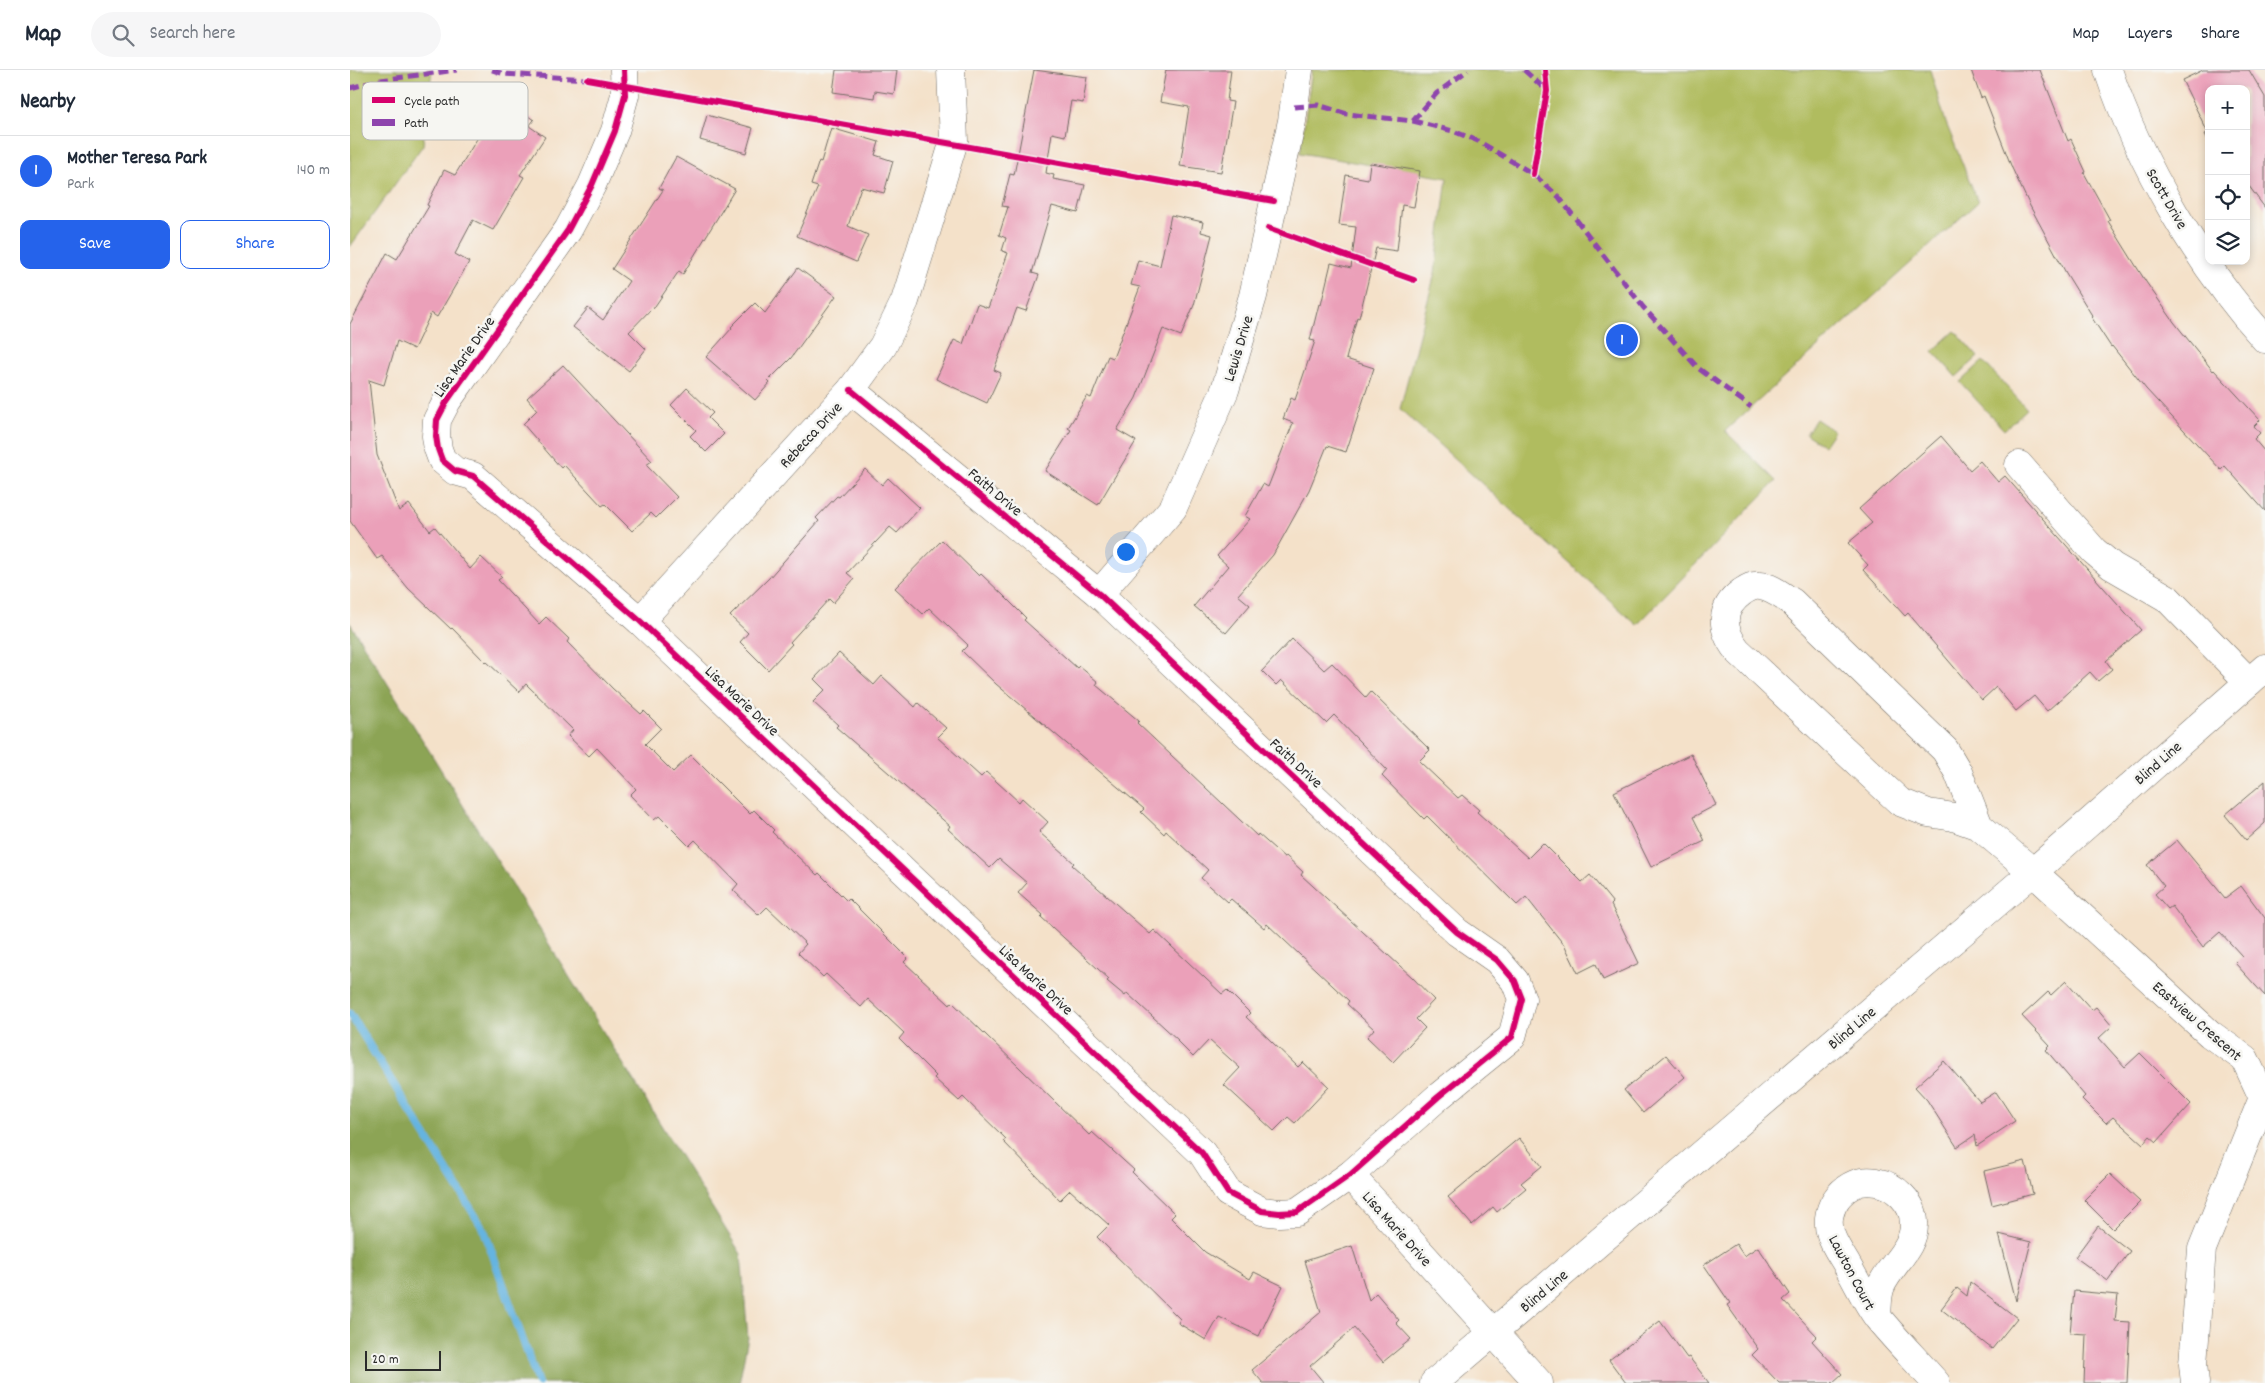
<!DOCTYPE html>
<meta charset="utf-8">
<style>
:root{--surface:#fff;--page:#f6f6f7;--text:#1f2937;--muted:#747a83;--line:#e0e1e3;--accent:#2563eb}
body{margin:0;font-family:Dekko,sans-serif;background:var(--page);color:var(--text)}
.controls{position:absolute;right:15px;top:15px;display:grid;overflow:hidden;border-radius:10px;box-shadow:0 2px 8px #0003}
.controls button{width:45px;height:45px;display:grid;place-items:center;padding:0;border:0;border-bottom:1px solid var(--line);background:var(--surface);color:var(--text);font:25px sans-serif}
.scale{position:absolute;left:15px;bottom:12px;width:76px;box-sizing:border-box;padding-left:5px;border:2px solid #2b2b2b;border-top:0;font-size:14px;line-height:18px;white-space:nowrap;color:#2b2b2b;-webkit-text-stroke:4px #f6f6f2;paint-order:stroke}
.you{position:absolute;left:775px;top:481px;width:18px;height:18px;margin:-12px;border:4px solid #fff;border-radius:50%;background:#1a73e8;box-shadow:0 0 0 8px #1a73e833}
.badge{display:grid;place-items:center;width:32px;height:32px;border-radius:50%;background:var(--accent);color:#fff;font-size:16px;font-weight:700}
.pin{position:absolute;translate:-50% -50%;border:2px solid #fff;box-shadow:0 1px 5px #0006}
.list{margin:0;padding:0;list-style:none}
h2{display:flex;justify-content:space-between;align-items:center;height:65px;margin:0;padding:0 20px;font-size:21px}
h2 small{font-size:16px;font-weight:400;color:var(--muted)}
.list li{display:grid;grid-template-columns:32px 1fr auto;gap:15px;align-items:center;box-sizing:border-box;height:70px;padding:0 20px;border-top:1px solid var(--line)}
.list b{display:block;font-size:19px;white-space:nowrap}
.list p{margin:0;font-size:16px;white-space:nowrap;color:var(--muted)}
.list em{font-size:16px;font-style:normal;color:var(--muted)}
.actions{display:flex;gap:10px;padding:15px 20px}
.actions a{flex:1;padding:11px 0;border:1px solid var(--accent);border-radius:10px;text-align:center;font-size:18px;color:var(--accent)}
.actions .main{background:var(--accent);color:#fff}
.icon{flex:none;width:28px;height:28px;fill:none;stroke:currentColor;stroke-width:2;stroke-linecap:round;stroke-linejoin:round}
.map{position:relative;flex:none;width:1915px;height:1313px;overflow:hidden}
header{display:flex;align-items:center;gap:30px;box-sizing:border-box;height:70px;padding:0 25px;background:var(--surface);border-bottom:1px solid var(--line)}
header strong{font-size:24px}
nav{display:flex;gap:28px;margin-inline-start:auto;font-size:18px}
.search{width:350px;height:45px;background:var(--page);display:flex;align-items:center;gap:12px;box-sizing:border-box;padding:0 18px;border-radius:28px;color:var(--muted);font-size:19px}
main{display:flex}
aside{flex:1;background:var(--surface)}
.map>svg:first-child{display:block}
</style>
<header>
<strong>Map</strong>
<div class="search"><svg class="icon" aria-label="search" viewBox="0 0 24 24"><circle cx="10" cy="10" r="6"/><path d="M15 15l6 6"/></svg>Search here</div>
<nav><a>Map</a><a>Layers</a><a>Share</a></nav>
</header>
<main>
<aside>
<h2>Nearby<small></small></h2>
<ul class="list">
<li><span class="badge">1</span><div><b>Mother Teresa Park</b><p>Park</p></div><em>140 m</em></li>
</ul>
<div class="actions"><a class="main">Save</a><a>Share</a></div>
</aside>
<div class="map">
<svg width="1915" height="1313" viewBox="0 0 1915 1313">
<rect width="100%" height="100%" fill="#f6f6f2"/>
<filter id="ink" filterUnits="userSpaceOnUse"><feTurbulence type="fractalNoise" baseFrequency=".02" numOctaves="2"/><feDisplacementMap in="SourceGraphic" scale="10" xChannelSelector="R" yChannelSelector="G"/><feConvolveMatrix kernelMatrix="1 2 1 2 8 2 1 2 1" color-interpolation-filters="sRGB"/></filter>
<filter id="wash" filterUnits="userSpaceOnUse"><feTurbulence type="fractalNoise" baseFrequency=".0096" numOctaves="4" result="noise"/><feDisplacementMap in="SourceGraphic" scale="20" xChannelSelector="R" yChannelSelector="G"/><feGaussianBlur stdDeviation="1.12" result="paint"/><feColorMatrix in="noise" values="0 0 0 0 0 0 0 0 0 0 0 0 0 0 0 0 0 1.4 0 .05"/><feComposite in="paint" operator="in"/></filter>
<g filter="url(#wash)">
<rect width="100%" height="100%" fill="#f4e1c9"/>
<!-- green -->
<g fill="#b0bc5e" stroke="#6e7444">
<path d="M0 0H82L73 75 0 177Z"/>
<path d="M962 0H1580L1596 53 1628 132 1375 361 1426 411 1287 555 1050 339 1085 203 1097 108 950 83Z"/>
<path d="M1605 261 1628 287 1606 307 1583 281Z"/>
<path d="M1633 291 1677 339 1654 360 1610 312Z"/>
<path d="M1466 349 1484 361 1474 376 1456 364Z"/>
</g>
<!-- forest -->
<path fill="#8ca455" stroke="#5c6840" d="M0 553 391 1184 398 1268 389 1313H0Z"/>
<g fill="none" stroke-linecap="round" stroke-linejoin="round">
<!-- stream -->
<path stroke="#65b4e0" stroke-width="8" d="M0 944 134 1160 188 1313"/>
</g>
<g id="blocks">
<!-- building -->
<g fill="#eba0b9">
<path d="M486 0H547L544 24 525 21 524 28 483 22Z"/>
<path d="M684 0 737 7 733 33 721 31 715 66 702 63 696 103 704 105 703 109 735 115 728 143 702 136 682 203 689 205 676 241 667 238 644 300 651 303 637 333 586 309 604 270 613 274 627 234 638 238 658 183 652 181 656 168 649 165 658 137 652 136 660 104 664 105Z"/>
<path d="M816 0H881L877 31 883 32 871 102 830 96 839 37 810 32Z"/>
<path d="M1621 0H1690L1718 71 1721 69 1736 102 1734 103 1760 150 1758 151 1796 212 1824 252 1863 301 1864 300 1910 350 1904 356 1910 363 1904 369 1915 382V441L1875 396 1871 400 1796 319 1762 276 1761 277 1742 248 1743 247 1716 203 1680 136 1662 98 1634 26 1631 28Z"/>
<path d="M1853 0H1899L1915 27V138L1896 112V19H1859V72L1855 64 1858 63 1832 10Z"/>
<path d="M149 27 184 50 179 56 195 67 170 105 174 107 143 160 123 150 105 184 119 192 87 247 81 243 64 279 47 271 34 315 19 310 27 385 49 441 59 434 80 461 85 457 120 499 131 487 152 507 148 510 189 554 196 547 219 569 217 572 263 619 291 644 294 641 311 658 295 674 323 702 341 685 400 744 404 740 424 760 422 762 467 805 469 803 497 831 499 829 558 888 554 892 600 935 602 932 739 1065 742 1062 784 1100 782 1102 825 1144 821 1148 855 1182 900 1209 904 1202 933 1216 909 1266 869 1247 856 1270 828 1253 830 1249 747 1167 759 1155 720 1120 710 1130 653 1071 656 1069 613 1027 609 1031 584 1008 586 1006 549 969 554 963 518 929 511 937 476 904 473 907 448 883 456 874 417 837 409 845 383 820 388 814 345 770 339 776 309 746 304 750 280 725 286 719 247 678 239 686 218 666 223 660 176 614 169 622 136 591 135 592 102 558 101 559 58 518 32 486 27 489 0 451V254L37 183 47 189 79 136 77 135 94 100 105 105 133 59 129 57Z"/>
<path d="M357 45 403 58 396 83 350 70Z"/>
<path d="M481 58 529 72 525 85 543 91 534 123 511 117 498 156 518 165 506 192 447 166 468 117 461 115 469 91 471 92Z"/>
<path d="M326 87 385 119 333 204 329 201 303 239 302 238 279 262 296 279 279 301 223 257 238 238 253 250 279 211 262 199 313 120 309 118Z"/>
<path d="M1020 93 1070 101 1064 137 1052 135 1047 181 1026 178 1009 248 1007 247 996 289 1024 298 996 382 977 376 959 420 923 485 888 525 900 535 876 563 844 536 878 496 867 486 900 449 895 446 913 414 918 417 943 353 933 349 941 328 945 330 965 271 960 270 969 234 971 235 981 193 1001 198 1006 157 989 155 996 105 1018 109Z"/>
<path d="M821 145 853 152 851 162 862 165 844 235 831 266 813 259 786 328 767 360 786 371 748 435 695 401 721 360 718 358 737 326 741 328 758 286 763 288 790 217 781 215 788 190 810 196Z"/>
<path d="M448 198 486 226 441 288 418 311 420 313 405 330 356 287 382 258 381 257 405 233 415 243Z"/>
<path d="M213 295 302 391 296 395 327 427 306 448 301 443 282 461 255 434 252 436 214 395 211 398 173 354 187 340 177 328Z"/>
<path d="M337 318 363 343 358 348 374 364 356 382 340 366 346 360 321 335Z"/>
<path d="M1591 366 1620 400 1630 391 1648 412 1655 406 1791 560 1756 591 1762 599 1748 611 1740 602 1697 641 1684 626 1666 641 1646 617 1632 630 1558 543 1555 546 1513 500 1518 495 1498 473 1522 453 1509 439Z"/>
<path d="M515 399 532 415 538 408 570 438 547 463 540 457 497 503 504 509 483 533 479 529 440 572 442 574 418 600 390 572 398 563 380 546 419 508 469 451 466 448 487 426 489 427Z"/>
<path d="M592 470 629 506 631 504 654 526 676 548 674 550 727 598 729 596 748 612 746 615 789 651 787 653 907 766 908 764 934 787 936 786 953 802 951 805 1062 907 1084 930 1066 949 1075 958 1043 992 1017 967 1024 959 997 934 999 931 917 854 914 858 881 829 878 832 851 808 858 800 816 761 814 764 791 742 794 739 646 614 612 581 618 575 579 538 573 544 545 518Z"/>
<path d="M942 569 974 600 982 593 1016 628 1021 622 1080 680 1069 691 1108 728 1112 725 1129 740 1127 742 1178 788 1193 773 1232 812 1240 805 1263 833 1261 835 1289 893 1253 910 1246 894 1228 903 1215 876 1176 827 1167 835 1077 746 1074 749 1032 706 1037 700 984 645 976 653 931 610 926 615 912 601Z"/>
<path d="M489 583 524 615 532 606 565 637 568 633 596 658 587 667 631 707 636 702 669 732 672 728 698 752 689 762 724 793 722 795 800 864 804 860 872 924 877 920 900 943 896 947 948 997 953 992 979 1017 945 1053 938 1047 924 1061 874 1015 890 998 859 970 843 987 827 971 828 970 777 923 775 926 757 911 759 909 691 847 693 845 668 823 677 813 649 789 640 798 598 759 600 756 486 657 488 655 463 632 475 620 464 609Z"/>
<path d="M1341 684 1366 735 1343 747 1355 771 1301 797 1264 722Z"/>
<path d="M1915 711V753L1896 770 1875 745Z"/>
<path d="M1827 770 1875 828 1891 816 1915 848V926L1885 893 1892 886 1870 862 1853 877 1822 836 1818 839 1805 824 1814 816 1797 795Z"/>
<path d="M1716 911 1742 940 1746 937 1762 956 1749 968 1775 997 1790 983 1841 1034 1807 1072 1800 1066 1793 1074 1763 1047 1756 1053 1732 1029 1735 1026 1696 980 1700 976 1672 946 1698 922 1701 925Z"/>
<path d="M1316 985 1335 1007 1293 1043 1274 1020Z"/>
<path d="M1594 991 1630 1032 1646 1022 1665 1051 1627 1076 1625 1065 1607 1077 1577 1030 1565 1017Z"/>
<path d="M1169 1068 1192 1096 1171 1113 1176 1118 1147 1142 1143 1137 1122 1155 1098 1127Z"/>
<path d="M1675 1091 1683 1124 1642 1135 1634 1101Z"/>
<path d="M1760 1104 1790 1132 1763 1159 1734 1130Z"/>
<path d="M1748 1156 1780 1181 1758 1211 1725 1187Z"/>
<path d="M1649 1164 1681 1172 1666 1231Z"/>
<path d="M1386 1174 1394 1186 1408 1177 1440 1224 1433 1230 1467 1266 1462 1271 1492 1304 1482 1313H1429L1402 1285 1408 1279 1377 1235 1380 1233 1354 1195Z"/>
<path d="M1002 1176 1019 1230 1026 1223 1049 1250 1046 1253 1061 1269 1033 1292 1004 1258 960 1296 974 1313H913L902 1300 971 1242 955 1191Z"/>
<path d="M1620 1212 1667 1248 1642 1279 1591 1239 1607 1218 1617 1226Z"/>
<path d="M1724 1221 1768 1225 1765 1251 1780 1252 1777 1313H1734L1736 1264 1720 1263Z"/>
<path d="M1310 1251 1337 1288 1339 1287 1359 1313H1276L1259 1290Z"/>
</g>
</g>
</g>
<g filter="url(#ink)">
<use href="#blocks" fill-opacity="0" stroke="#716b62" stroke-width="1"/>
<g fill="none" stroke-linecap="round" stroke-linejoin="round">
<!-- minor casing -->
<g stroke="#716b62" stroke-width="29">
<g id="minor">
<path d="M274 0 275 25 265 61 242 115 218 160 97 331 87 350 86 366 88 379 92 390 105 401 123 406 290 551 852 1083 878 1123 912 1141 929 1143 947 1142 1000 1105 1088 1027 1162 967 1172 929 1165 911 1147 890 1107 862 749 524 501 320"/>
<path d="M1758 0C1789 93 1850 197 1915 269"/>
<path d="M1669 395 1744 481 1762 496 1817 528 1899 612"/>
<path d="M749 524 823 438 875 320 903 226 942 51 949 0"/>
<path d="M290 551 501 320 533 276 555 231 604 71 601 0"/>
<path d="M1629 756 1608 702 1595 680 1442 532C1432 526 1422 517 1410 516 1403 515 1398 518 1392 522 1369 539 1371 559 1387 580L1550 732 1578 743 1604 747 1629 756 1683 802 1860 964 1895 989 1913 1028 1852 1179 1843 1294 1845 1313"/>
<path d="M1000 1105 1189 1313"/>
<path d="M1527 1246C1528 1237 1527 1225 1531 1216 1540 1195 1565 1178 1564 1153 1564 1133 1545 1115 1526 1112 1496 1106 1471 1138 1481 1165 1484 1175 1492 1186 1497 1195 1507 1212 1516 1232 1528 1248 1546 1270 1567 1291 1586 1313"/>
<path d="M1084 1313 1683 802 1915 598"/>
</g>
</g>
<!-- minor -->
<use href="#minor" stroke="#fff" stroke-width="28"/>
<!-- quiet -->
<g stroke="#8e44ad" stroke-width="5" stroke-dasharray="10 5" stroke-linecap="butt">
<path d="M142 0 154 4 237 9"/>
<path d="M1174 0 1197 21"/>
<path d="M0 18 31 10 107 0"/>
<path d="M944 37 968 35 997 44 1063 51 1103 61 1128 71 1183 104 1209 127 1293 237 1348 298 1401 337"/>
<path d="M1063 51 1087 23 1118 0"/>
</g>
<!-- cycleway casing -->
<g stroke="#f6f6f2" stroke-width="9">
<g id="cycleway">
<path d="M274 0 275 25 265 61 242 115 218 160 97 331 87 350 86 366 88 379 92 390 105 401 123 406 290 551 852 1083 878 1123 912 1141 929 1143 947 1142 1000 1105 1088 1027 1162 967 1172 929 1165 911 1147 890 1107 862 749 524 501 320"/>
<path d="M237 9 924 131"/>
<path d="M1183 104 1197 21 1195 0"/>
<path d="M918 158 1064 210"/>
</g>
</g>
<!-- cycleway -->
<use href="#cycleway" stroke="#d6006c" stroke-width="6"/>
</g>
</g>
<g text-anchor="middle" stroke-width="5" stroke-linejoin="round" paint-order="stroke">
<!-- street labels -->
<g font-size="16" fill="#2b2b2b" stroke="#f6f6f2">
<text transform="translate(1818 128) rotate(60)" y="6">Scott Drive</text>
<text transform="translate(887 278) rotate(-73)" y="6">Lewis Drive</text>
<text transform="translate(113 286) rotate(-55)" y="6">Lisa Marie Drive</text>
<text transform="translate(460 364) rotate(-47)" y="6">Rebecca Drive</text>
<text transform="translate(646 421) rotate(40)" y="6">Faith Drive</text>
<text transform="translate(393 630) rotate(43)" y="6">Lisa Marie Drive</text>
<text transform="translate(947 692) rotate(43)" y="6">Faith Drive</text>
<text transform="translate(1807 692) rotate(-41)" y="6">Blind Line</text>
<text transform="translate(687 909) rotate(43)" y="6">Lisa Marie Drive</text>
<text transform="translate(1848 950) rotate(41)" y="6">Eastview Crescent</text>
<text transform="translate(1501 957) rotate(-40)" y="6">Blind Line</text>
<text transform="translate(1048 1158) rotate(48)" y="6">Lisa Marie Drive</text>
<text transform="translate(1503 1202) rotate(62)" y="6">Lawton Court</text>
<text transform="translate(1193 1220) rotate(-40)" y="6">Blind Line</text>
</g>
</g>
<!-- legend -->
<rect x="12" y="12" width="166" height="58" rx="8" fill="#f6f6f2" stroke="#b9b9b6" stroke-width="1"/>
<rect x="22" y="27" width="23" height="6" fill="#d6006c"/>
<rect x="22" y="49" width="23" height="7" fill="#8e44ad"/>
<g font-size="14" fill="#2b2b2b">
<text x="54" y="35">Cycle path</text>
<text x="54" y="57">Path</text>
</g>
</svg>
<div class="controls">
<button>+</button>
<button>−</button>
<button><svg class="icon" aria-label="locate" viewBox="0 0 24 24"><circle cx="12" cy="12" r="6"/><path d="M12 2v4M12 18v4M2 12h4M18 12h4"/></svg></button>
<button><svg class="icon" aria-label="layers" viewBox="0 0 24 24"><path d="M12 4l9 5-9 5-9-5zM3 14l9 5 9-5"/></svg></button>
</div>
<div class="scale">20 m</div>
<div class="you"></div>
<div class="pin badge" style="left:1272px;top:270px">1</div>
</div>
</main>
